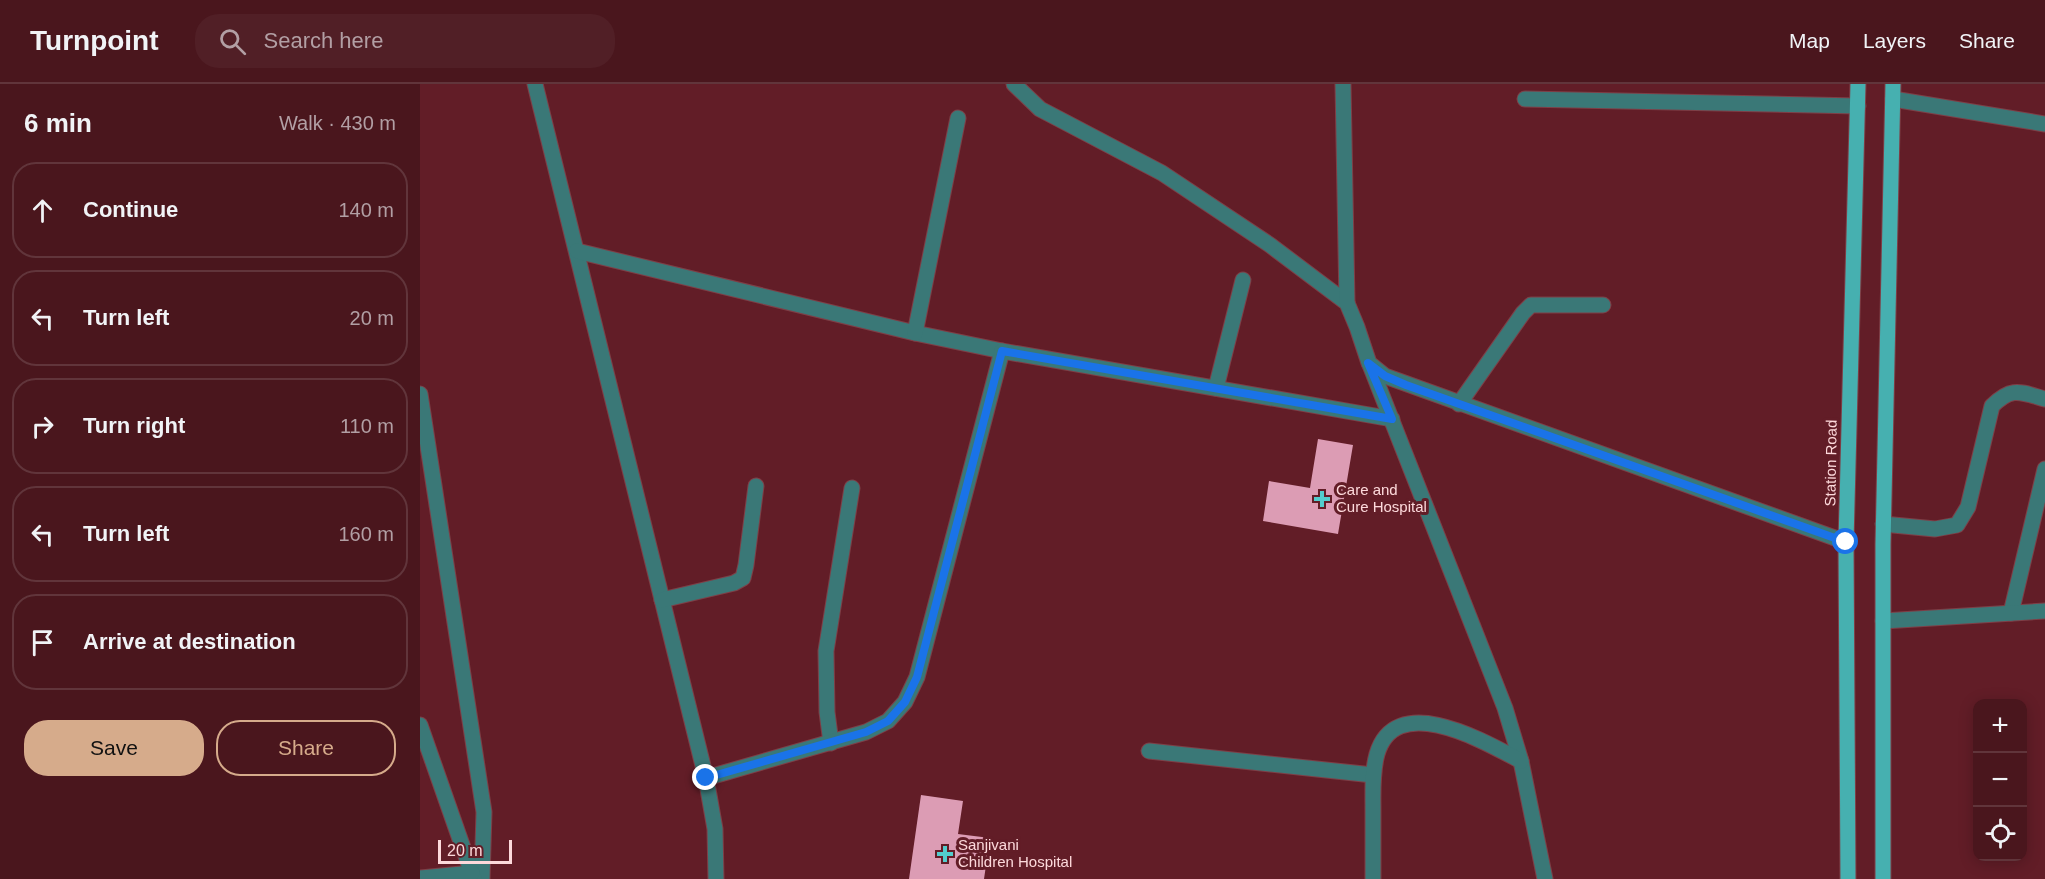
<!DOCTYPE html>
<meta charset="utf-8">
<style>
:root{--surface:#4a161d;--page:#511f26;--text:#f1f3f6;--muted:#b29fa4;--line:#61353b;--accent:#d6ab8b}
body{margin:0;font-family:Helvetica,sans-serif;background:var(--page);color:var(--text)}
.controls{position:absolute;right:18px;bottom:18px;display:grid;overflow:hidden;border-radius:12px;box-shadow:0 3px 15px #0003}
.controls button{width:54px;height:54px;display:grid;place-items:center;padding:0;border:0;border-bottom:2px solid var(--line);background:var(--surface);color:var(--text);font:30px sans-serif}
.scale{position:absolute;left:18px;bottom:15px;width:74px;box-sizing:border-box;padding-left:6px;border:3px solid #fdd9db;border-top:0;font-size:16px;line-height:21px;white-space:nowrap;color:#fdd9db;-webkit-text-stroke:4px #621d27;paint-order:stroke}
.stop{position:absolute;width:18px;height:18px;margin:-14px;border:4px solid #1a73e8;border-radius:50%;background:#fff}
.stop.end{background:#1a73e8;border-color:#fff;box-shadow:0 2px 6px #0008}
.list{margin:0;padding:0;list-style:none}
h2{display:flex;justify-content:space-between;align-items:center;height:78px;margin:0;padding:0 24px;font-size:26px}
h2 small{font-size:20px;font-weight:400;color:var(--muted)}
.list li{display:grid;grid-template-columns:39px 1fr auto;gap:18px;align-items:center;box-sizing:border-box;height:96px;margin:0 12px 12px;padding:0 12px;border:2px solid var(--line);border-radius:24px}
.list b{display:block;font-size:22px;white-space:nowrap}
.list em{font-size:20px;font-style:normal;color:var(--muted)}
.actions{display:flex;gap:12px;padding:18px 24px}
.actions a{flex:1;padding:14px 0;border:2px solid var(--accent);border-radius:24px;text-align:center;font-size:21px;color:var(--accent)}
.actions .main{background:var(--accent);color:#111}
.icon{flex:none;width:33px;height:33px;fill:none;stroke:currentColor;stroke-width:2;stroke-linecap:round;stroke-linejoin:round}
.map{position:relative;flex:none;width:1625px;height:795px;overflow:hidden}
header{display:flex;align-items:center;gap:36px;box-sizing:border-box;height:84px;padding:0 30px;background:var(--surface);border-bottom:2px solid var(--line)}
header strong{font-size:28px}
nav{display:flex;gap:33px;margin-inline-start:auto;font-size:21px}
.search{width:420px;height:54px;background:var(--page);display:flex;align-items:center;gap:15px;box-sizing:border-box;padding:0 21px;border-radius:24px;color:var(--muted);font-size:22px}
main{display:flex}
aside{flex:1;background:var(--surface)}
.map>svg:first-child{display:block}
</style>
<header>
<strong>Turnpoint</strong>
<div class="search"><svg class="icon" aria-label="search" viewBox="0 0 24 24"><circle cx="10" cy="10" r="6"/><path d="M15 15l6 6"/></svg>Search here</div>
<nav><a>Map</a><a>Layers</a><a>Share</a></nav>
</header>
<main>
<aside>
<h2>6 min<small>Walk · 430 m</small></h2>
<ul class="list">
<li><svg class="icon" aria-label="ahead" viewBox="0 0 24 24"><path d="M12 20V5M6 11l6-6 6 6"/></svg><div><b>Continue</b></div><em>140 m</em></li>
<li><svg class="icon" aria-label="left" viewBox="0 0 24 24"><path d="M17 20v-9H6M10 6l-5 5 5 5"/></svg><div><b>Turn left</b></div><em>20 m</em></li>
<li><svg class="icon" aria-label="right" viewBox="0 0 24 24"><path d="M7 20v-9h11M14 6l5 5-5 5"/></svg><div><b>Turn right</b></div><em>110 m</em></li>
<li><svg class="icon" aria-label="left" viewBox="0 0 24 24"><path d="M17 20v-9H6M10 6l-5 5 5 5"/></svg><div><b>Turn left</b></div><em>160 m</em></li>
<li><svg class="icon" aria-label="arrive" viewBox="0 0 24 24"><path d="M6 21V4h12l-3 4 3 4H6"/></svg><div><b>Arrive at destination</b></div></li>
</ul>
<div class="actions"><a class="main">Save</a><a>Share</a></div>
</aside>
<div class="map">
<svg width="1625" height="795" viewBox="0 0 1625 795">
<rect width="100%" height="100%" fill="#621d27"/>
<!-- building -->
<g fill="#dc9cb4">
<path d="M898 355 933 361 918 450 843 437 849 397 890 404Z"/>
<path d="M501 711 543 717 538 750 570 754 564 795H489Z"/>
</g>
<g fill="none" stroke-linecap="round" stroke-linejoin="round">
<!-- minor casing -->
<g stroke="#7e3f47" stroke-width="17">
<g id="minor">
<path d="M115 0 286 694 295 745 296 795"/>
<path d="M594 0 620 25 742 89 850 161 927 219 937 243 949 279 965 292 1426 458"/>
<path d="M923 0 927 219"/>
<path d="M1105 15 1438 22"/>
<path d="M1473 15 1625 40"/>
<path d="M157 167 495 249 582 267 972 335"/>
<path d="M495 249 538 34"/>
<path d="M950 281 1085 624 1101 677 1125 795"/>
<path d="M796 304 823 196"/>
<path d="M0 310 64 728 62 795"/>
<path d="M1039 320 1103 229 1111 221H1183"/>
<path d="M1463 440 1515 445 1537 441 1548 423 1572 322C1592 302 1600 308 1625 315"/>
<path d="M242 516 314 499 323 494 326 481 336 402"/>
<path d="M1591 529 1625 385"/>
<path d="M1463 537 1625 527"/>
<path d="M0 641 54 795"/>
<path d="M411 659 407 628 406 567 432 404"/>
<path d="M729 667 953 691"/>
<path d="M286 694 446 648 468 637 485 618 497 593 582 267"/>
<path d="M0 794 52 789"/>
<path d="M953 795C953 772 953 749 953 725 953 707 952 688 957 670 976 606 1065 658 1101 677"/>
</g>
</g>
<!-- major casing -->
<g stroke="#7e3f47" stroke-width="17">
<g id="major">
<path d="M1428 795 1426 458 1438 0"/>
<path d="M1463 795V460L1473 0"/>
</g>
</g>
<!-- minor -->
<use href="#minor" stroke="#3a7877" stroke-width="15"/>
<!-- major -->
<use href="#major" stroke="#46b0b0" stroke-width="15"/>
</g>
<g fill="none" stroke-linecap="round" stroke-linejoin="round">
<!-- route -->
<path stroke="#1a73e8" stroke-width="8" d="M286 694 446 648 468 637 485 618 497 593 582 267 972 335 948 279 965 292 986 301 1426 458"/>
</g>
<!-- markers -->
<g fill="#52cdcd" stroke="#621d27" stroke-width="2">
<path d="M899 406h6v6h6v6h-6v6h-6v-6h-6v-6h6z"/>
<path d="M522 761h6v6h6v6h-6v6h-6v-6h-6v-6h6z"/>
</g>
<g text-anchor="middle" stroke-width="6" stroke-linejoin="round" paint-order="stroke">
<!-- street labels -->
<g font-size="15" fill="#fdd9db" stroke="#621d27">
<text transform="translate(1411 379) rotate(-89)" y="5">Station Road</text>
</g>
<!-- poi labels -->
<g font-size="15" fill="#fdd9db" stroke="#621d27" text-anchor="start">
<text x="916" y="411">Care and<tspan x="916" dy="17">Cure Hospital</tspan></text>
<text x="538" y="766">Sanjivani<tspan x="538" dy="17">Children Hospital</tspan></text>
</g>
</g>
</svg>
<div class="controls">
<button>+</button>
<button>−</button>
<button><svg class="icon" aria-label="locate" viewBox="0 0 24 24"><circle cx="12" cy="12" r="6"/><path d="M12 2v4M12 18v4M2 12h4M18 12h4"/></svg></button>
</div>
<div class="scale">20 m</div>
<div class="stop" style="left:1426px;top:458px"></div>
<div class="stop end" style="left:286px;top:694px"></div>
</div>
</main>
